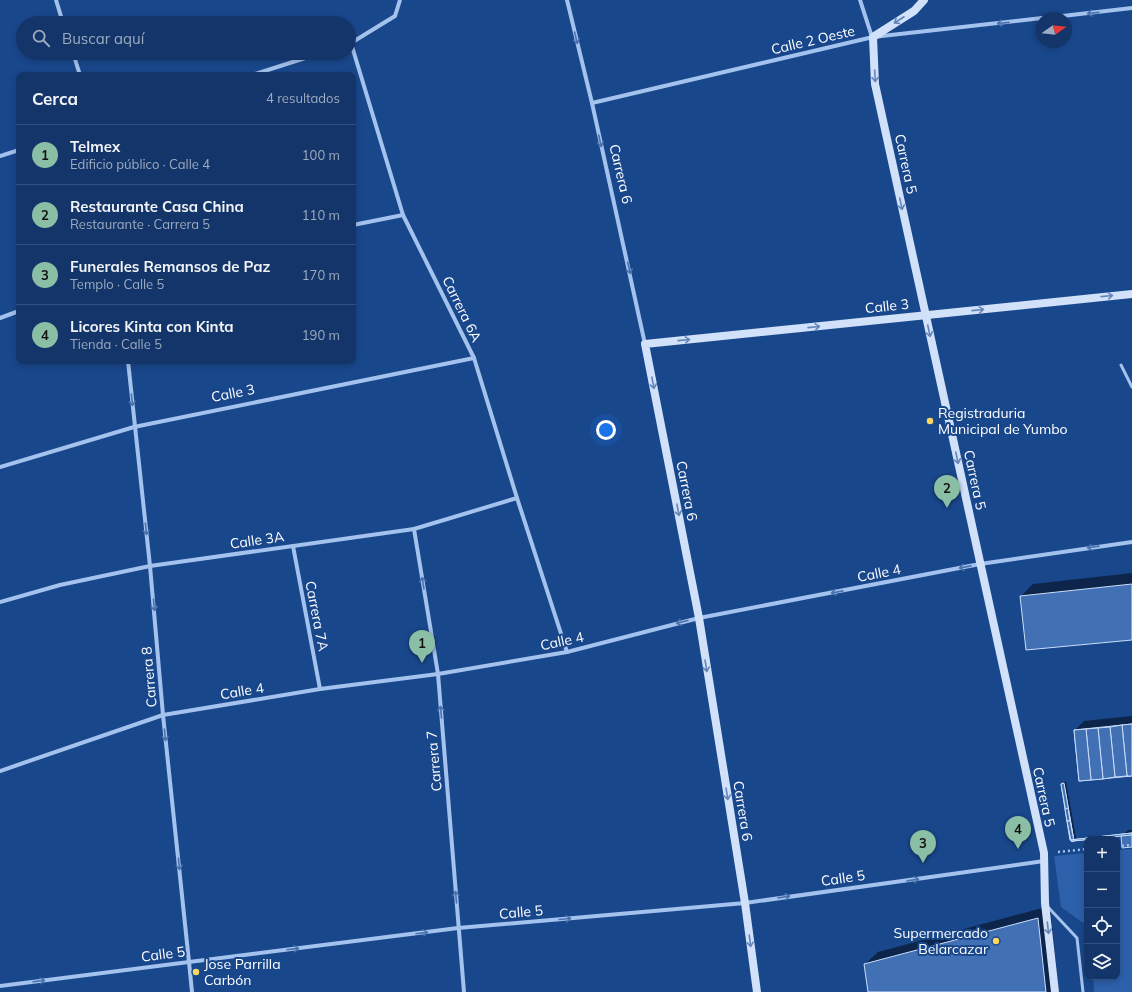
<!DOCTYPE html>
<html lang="es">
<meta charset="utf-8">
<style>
:root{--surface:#133569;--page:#1c3d6f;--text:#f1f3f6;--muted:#9dabc0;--line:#32507d;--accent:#8abfa5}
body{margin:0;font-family:Mulish,sans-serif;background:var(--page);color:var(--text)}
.controls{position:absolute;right:12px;bottom:12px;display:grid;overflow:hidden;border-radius:8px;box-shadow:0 2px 6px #0003}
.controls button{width:36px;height:36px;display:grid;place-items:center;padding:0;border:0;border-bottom:1px solid var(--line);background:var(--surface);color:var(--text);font:20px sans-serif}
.compass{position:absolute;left:1036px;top:12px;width:36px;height:36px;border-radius:50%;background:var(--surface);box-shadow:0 2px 6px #0003;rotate:75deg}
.you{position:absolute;left:606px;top:430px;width:14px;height:14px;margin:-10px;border:3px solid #fff;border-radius:50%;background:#1a73e8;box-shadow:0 0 0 6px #1a73e833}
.badge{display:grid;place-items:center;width:26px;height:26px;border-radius:50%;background:var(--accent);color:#111;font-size:13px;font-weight:700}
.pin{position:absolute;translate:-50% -33px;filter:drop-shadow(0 1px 2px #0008)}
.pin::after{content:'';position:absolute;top:21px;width:14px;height:12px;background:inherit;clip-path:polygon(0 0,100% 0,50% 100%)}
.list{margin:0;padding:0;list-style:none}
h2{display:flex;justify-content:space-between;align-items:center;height:52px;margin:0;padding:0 16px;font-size:17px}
h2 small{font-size:13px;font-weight:400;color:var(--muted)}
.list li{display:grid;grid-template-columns:26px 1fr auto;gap:12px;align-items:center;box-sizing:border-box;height:60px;padding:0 16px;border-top:1px solid var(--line)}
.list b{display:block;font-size:15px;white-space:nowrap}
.list p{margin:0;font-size:13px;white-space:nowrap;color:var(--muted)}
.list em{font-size:13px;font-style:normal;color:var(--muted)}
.icon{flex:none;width:22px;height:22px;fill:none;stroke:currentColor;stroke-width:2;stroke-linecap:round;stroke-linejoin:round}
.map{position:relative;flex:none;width:1132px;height:992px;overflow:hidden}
.search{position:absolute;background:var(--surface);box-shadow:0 2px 6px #0003;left:16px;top:16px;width:340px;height:44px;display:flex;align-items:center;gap:10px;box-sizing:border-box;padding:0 14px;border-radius:22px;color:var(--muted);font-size:15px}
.panel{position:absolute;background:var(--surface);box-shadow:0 2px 6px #0003;left:16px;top:72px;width:340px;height:292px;border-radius:8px}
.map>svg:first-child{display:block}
</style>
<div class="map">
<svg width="1132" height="992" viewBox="0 0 1132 992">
<rect width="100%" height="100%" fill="#19478c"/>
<!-- green -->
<g fill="#2c60aa">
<path d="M1132 849V992H1094L1093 977H1117V850Z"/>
<path d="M1087 853V930L1086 925 1061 907 1054 856Z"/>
</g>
<!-- shadow -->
<g fill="#0007">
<path d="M1132 573V639L1021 596 1033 584Z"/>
<path d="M1132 716V775L1075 730 1084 721Z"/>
<path d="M1066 781 1076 838 1073 840 1062 784Z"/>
<path d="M1128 830H1132V846L1122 836Z"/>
<path d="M1050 906 1059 992H869L865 964 878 952Z"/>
</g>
<!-- building -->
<g fill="#4270b4" stroke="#c9defa">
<path d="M1132 584V640L1026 650 1020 596Z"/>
<path d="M1132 724V776L1079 781 1074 730Z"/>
<path d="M1132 724V776H1127L1122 725Z"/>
<path d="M1122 725 1127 776 1115 777 1110 727Z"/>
<path d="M1110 727 1115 777 1103 779 1098 728Z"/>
<path d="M1098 728 1103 779 1091 780 1086 729Z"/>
<path d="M1086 729 1091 780 1079 781 1074 730Z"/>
<path d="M1063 783 1064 784 1074 841H1071L1070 840 1061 784Z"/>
<path d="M1064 783 1074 841H1071L1061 784Z"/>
<path d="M1068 808 1070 821H1067L1065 809Z"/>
<path d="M1067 821H1070L1074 841H1071Z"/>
<path d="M1132 833V835L1074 841H1071L1070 840Z"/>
<path d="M1132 833V835L1071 841 1070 840Z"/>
<path d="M1132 835V847L1122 848 1121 836Z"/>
<path d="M1038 918 1046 992H868L864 964Z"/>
</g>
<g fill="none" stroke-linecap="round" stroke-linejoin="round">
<!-- path -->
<g stroke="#a4c2ee" stroke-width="2.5" stroke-dasharray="2 3" stroke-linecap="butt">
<path d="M1117 846 1132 845"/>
<path d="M1058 852 1087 849"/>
</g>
<!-- lane -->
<g stroke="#a4c2ee" stroke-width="3">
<path d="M1121 365 1132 387"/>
<path d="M1047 906 1077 938 1083 992"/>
</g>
<!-- street -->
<g stroke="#a4c2ee" stroke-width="4">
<path d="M56 0 63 23"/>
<path d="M400 0 395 16 351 43 403 215 474 358 517 498 567 652"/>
<path d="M567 0 592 103 645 344"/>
<path d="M860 0 872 37"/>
<path d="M1045 18 1132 8"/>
<path d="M73 53 80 75"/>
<path d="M252 75 321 53"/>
<path d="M592 103 873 37 1042 18"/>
<path d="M0 156 19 150"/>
<path d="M353 225 403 215"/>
<path d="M0 318 19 311"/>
<path d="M128 361 150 566 163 715 189 962 192 992"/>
<path d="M0 467 134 427 474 358"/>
<path d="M414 529 438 674 464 992"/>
<path d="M293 546 320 689"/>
<path d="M0 602 60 585 150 566 414 529 517 498"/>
<path d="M0 771 163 715 320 689 438 674 567 652 699 618 980 564 1132 542"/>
<path d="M0 986 458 928 745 903 1044 861"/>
</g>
<!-- secondary -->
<g stroke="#d1e1fa" stroke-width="8">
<path d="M924 0 914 11 873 37 875 84 1044 853 1045 903 1055 992"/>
<path d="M757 992 745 903 699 618 645 344 1132 294"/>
</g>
</g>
<!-- one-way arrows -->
<defs><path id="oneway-shaft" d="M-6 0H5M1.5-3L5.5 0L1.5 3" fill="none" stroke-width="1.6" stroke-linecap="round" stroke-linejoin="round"/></defs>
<g stroke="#4a72ae">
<use href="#oneway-shaft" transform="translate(1093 13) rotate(174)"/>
<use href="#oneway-shaft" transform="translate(1003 23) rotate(174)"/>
<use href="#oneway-shaft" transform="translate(576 38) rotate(76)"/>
<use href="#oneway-shaft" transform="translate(600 141) rotate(77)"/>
<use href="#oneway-shaft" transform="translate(629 268) rotate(77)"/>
<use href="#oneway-shaft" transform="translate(132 400) rotate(84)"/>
<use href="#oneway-shaft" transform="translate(146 529) rotate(84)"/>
<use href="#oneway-shaft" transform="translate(1093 547) rotate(172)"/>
<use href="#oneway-shaft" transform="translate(965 567) rotate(169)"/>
<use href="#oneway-shaft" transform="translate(423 583) rotate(-99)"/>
<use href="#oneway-shaft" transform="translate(837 592) rotate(169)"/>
<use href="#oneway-shaft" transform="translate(154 605) rotate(85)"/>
<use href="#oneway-shaft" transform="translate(682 622) rotate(166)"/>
<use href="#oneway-shaft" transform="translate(441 712) rotate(-95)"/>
<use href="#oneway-shaft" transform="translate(165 735) rotate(84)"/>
<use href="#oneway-shaft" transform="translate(179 864) rotate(84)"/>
<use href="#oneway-shaft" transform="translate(913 880) rotate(-8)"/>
<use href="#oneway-shaft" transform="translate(456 897) rotate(-95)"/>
<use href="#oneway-shaft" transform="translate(784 897) rotate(-8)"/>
<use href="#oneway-shaft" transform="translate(565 919) rotate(-5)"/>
<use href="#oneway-shaft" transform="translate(422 933) rotate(-7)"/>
<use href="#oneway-shaft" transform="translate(293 949) rotate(-7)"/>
<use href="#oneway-shaft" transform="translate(39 981) rotate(-7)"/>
</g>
<g stroke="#6385b8">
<use href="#oneway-shaft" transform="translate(899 20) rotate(147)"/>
<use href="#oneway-shaft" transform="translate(875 76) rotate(87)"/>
<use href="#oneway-shaft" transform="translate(901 204) rotate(78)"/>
<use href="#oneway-shaft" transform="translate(1107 296) rotate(-6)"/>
<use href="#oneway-shaft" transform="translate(978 310) rotate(-6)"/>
<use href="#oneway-shaft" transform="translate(814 327) rotate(-6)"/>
<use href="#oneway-shaft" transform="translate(929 331) rotate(78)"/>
<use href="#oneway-shaft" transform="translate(684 340) rotate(-6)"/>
<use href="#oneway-shaft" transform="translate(653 383) rotate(79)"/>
<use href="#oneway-shaft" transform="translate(957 458) rotate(78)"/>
<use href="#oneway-shaft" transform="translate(678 510) rotate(79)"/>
<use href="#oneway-shaft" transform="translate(706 666) rotate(81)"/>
<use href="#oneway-shaft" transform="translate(727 794) rotate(81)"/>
<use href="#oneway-shaft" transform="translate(1048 928) rotate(83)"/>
<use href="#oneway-shaft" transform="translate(750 941) rotate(83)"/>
</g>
<!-- markers -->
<g fill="#ffd760" stroke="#19478c" stroke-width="1.5">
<circle cx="930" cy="421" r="4"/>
<circle cx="996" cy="941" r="4"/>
<circle cx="196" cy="972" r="4"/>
</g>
<g text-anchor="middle" stroke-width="4" stroke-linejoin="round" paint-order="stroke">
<!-- street labels -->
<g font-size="14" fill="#fff" stroke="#19478c">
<text transform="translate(813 40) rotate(-13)" y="5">Calle 2 Oeste</text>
<text transform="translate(906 164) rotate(78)" y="5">Carrera 5</text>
<text transform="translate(621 174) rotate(77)" y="5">Carrera 6</text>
<text transform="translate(887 306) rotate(-6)" y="5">Calle 3</text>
<text transform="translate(462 309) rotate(64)" y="5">Carrera 6A</text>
<text transform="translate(233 393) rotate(-11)" y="5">Calle 3</text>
<text transform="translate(975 480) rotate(78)" y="5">Carrera 5</text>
<text transform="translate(687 491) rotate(79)" y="5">Carrera 6</text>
<text transform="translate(257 540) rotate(-8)" y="5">Calle 3A</text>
<text transform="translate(879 573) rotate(-11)" y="5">Calle 4</text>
<text transform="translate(317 616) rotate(79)" y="5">Carrera 7A</text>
<text transform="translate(562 641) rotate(-12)" y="5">Calle 4</text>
<text transform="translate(149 677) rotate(-95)" y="5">Carrera 8</text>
<text transform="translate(242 691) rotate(-9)" y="5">Calle 4</text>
<text transform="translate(434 761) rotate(-95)" y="5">Carrera 7</text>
<text transform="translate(1044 797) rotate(78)" y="5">Carrera 5</text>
<text transform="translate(743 811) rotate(81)" y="5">Carrera 6</text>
<text transform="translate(843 878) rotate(-8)" y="5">Calle 5</text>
<text transform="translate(521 912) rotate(-5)" y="5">Calle 5</text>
<text transform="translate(163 954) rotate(-7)" y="5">Calle 5</text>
</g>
<!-- poi labels -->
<g font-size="14" fill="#fff" stroke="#19478c" text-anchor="start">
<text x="938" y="418">Registraduria<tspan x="938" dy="16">Municipal de Yumbo</tspan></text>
<text x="988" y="938" text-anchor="end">Supermercado<tspan x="988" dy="16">Belarcazar</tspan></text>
<text x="204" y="969">Jose Parrilla<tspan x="204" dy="16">Carbón</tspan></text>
</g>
</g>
</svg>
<div class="controls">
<button>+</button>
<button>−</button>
<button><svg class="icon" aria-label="locate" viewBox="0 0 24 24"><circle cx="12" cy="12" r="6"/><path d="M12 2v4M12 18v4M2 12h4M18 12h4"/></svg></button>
<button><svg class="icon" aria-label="layers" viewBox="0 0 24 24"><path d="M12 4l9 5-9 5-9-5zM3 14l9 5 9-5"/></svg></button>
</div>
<svg class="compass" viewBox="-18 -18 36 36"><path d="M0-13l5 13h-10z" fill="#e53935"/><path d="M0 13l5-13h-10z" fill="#9dabc0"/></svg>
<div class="you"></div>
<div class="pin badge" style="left:422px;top:663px">1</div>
<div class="pin badge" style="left:947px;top:508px">2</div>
<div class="pin badge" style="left:923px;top:863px">3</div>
<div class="pin badge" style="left:1018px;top:849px">4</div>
<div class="search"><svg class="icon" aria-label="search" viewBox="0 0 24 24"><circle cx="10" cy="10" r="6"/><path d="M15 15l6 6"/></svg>Buscar aquí</div>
<section class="panel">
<h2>Cerca<small>4 resultados</small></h2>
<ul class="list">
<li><span class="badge">1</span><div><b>Telmex</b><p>Edificio público · Calle 4</p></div><em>100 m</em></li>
<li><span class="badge">2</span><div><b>Restaurante Casa China</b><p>Restaurante · Carrera 5</p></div><em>110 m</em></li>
<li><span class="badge">3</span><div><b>Funerales Remansos de Paz</b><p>Templo · Calle 5</p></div><em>170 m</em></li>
<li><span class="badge">4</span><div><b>Licores Kinta con Kinta</b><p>Tienda · Calle 5</p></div><em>190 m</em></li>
</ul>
</section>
</div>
